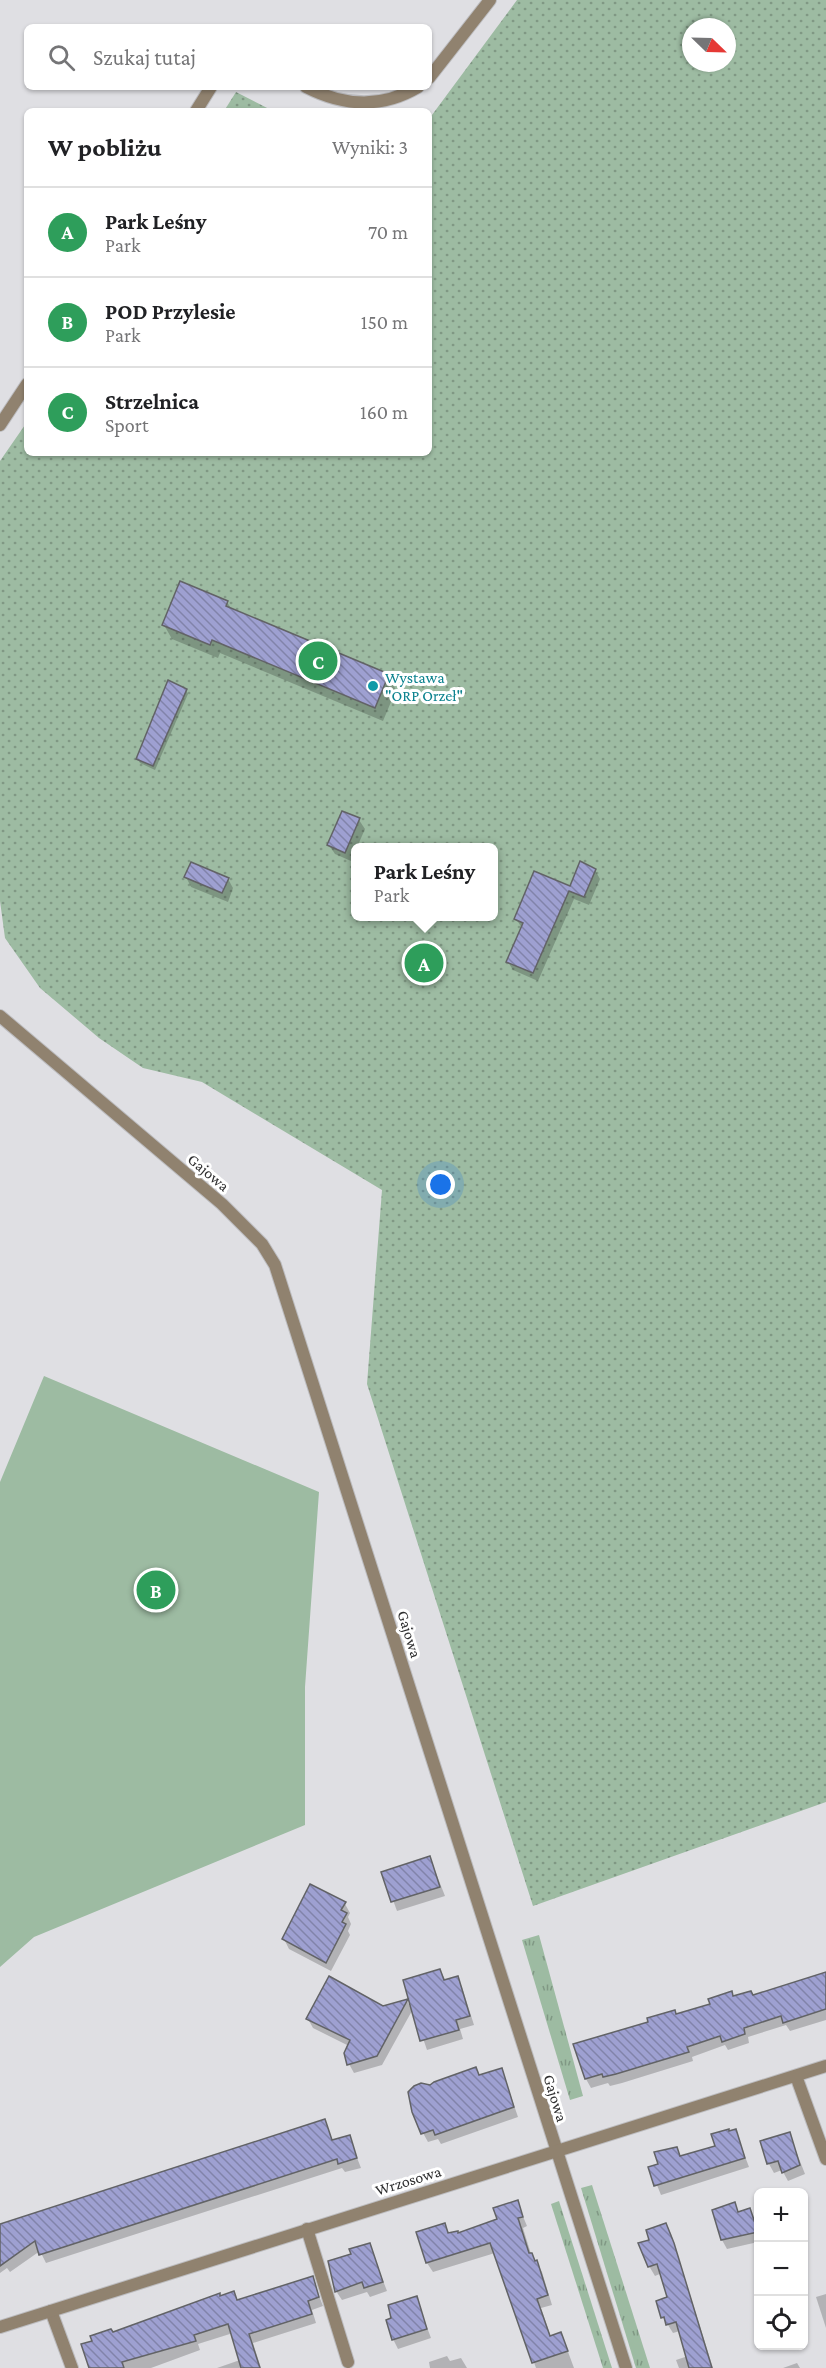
<!DOCTYPE html>
<html lang="pl">
<meta charset="utf-8">
<style>
:root{--surface:#fff;--page:#f2f2f2;--text:#202124;--muted:#757577;--line:#e0e0e0;--accent:#1a73e8}
body{margin:0;font-family:"Crimson Pro",serif;background:var(--page);color:var(--text)}
.controls{position:absolute;right:18px;bottom:18px;display:grid;overflow:hidden;border-radius:9px;box-shadow:0 2px 4px #0004}
.controls button{width:54px;height:54px;display:grid;place-items:center;padding:0;border:0;border-bottom:2px solid var(--line);background:var(--surface);color:var(--text);font:30px sans-serif}
.compass{position:absolute;left:682px;top:18px;width:54px;height:54px;border-radius:50%;background:var(--surface);box-shadow:0 2px 4px #0004;rotate:113deg}
.you{position:absolute;left:441px;top:1185px;width:21px;height:21px;margin:-15px;border:4px solid #fff;border-radius:50%;background:#1a73e8;box-shadow:0 0 0 9px #1a73e833}
.badge{display:grid;place-items:center;width:39px;height:39px;border-radius:50%;background:var(--accent);color:#fff;font-size:20px;font-weight:700}
.pin{position:absolute;translate:-50% -50%;border:3px solid #fff;box-shadow:0 2px 6px #0006}
.popup{position:absolute;left:351px;top:843px;width:147px;height:78px;box-sizing:border-box;display:grid;place-content:center;border-radius:9px;background:var(--surface);filter:drop-shadow(0 2px 4px #0005);font-size:20px;white-space:nowrap;color:var(--muted)}
.popup b{font-size:22px;color:var(--text)}
.popup::after{content:'';position:absolute;left:50%;top:100%;margin-left:-12px;border:12px solid transparent;border-top-color:var(--surface)}
.list{margin:0;padding:0;list-style:none}
h2{display:flex;justify-content:space-between;align-items:center;height:78px;margin:0;padding:0 24px;font-size:26px}
h2 small{font-size:20px;font-weight:400;color:var(--muted)}
.list li{display:grid;grid-template-columns:39px 1fr auto;gap:18px;align-items:center;box-sizing:border-box;height:90px;padding:0 24px;border-top:2px solid var(--line)}
.list b{display:block;font-size:22px;white-space:nowrap}
.list p{margin:0;font-size:20px;white-space:nowrap;color:var(--muted)}
.list em{font-size:20px;font-style:normal;color:var(--muted)}
.icon{flex:none;width:33px;height:33px;fill:none;stroke:currentColor;stroke-width:2;stroke-linecap:round;stroke-linejoin:round}
.map{position:relative;flex:none;width:826px;height:2368px;overflow:hidden}
.search{position:absolute;background:var(--surface);box-shadow:0 2px 4px #0004;left:24px;top:24px;width:408px;height:66px;display:flex;align-items:center;gap:15px;box-sizing:border-box;padding:0 21px;border-radius:9px;color:var(--muted);font-size:22px}
.panel{position:absolute;background:var(--surface);box-shadow:0 2px 4px #0004;left:24px;top:108px;width:408px;height:348px;border-radius:9px}
.map>svg:first-child{display:block}
</style>
<div class="map">
<svg width="826" height="2368" viewBox="0 0 826 2368">
<defs>
<pattern id="grass-tufts" width="24" height="20" patternUnits="userSpaceOnUse" patternTransform="scale(1.5)"><rect width="24" height="20" fill="#9dbba2"/><path d="M3 7l-1-3M5 7V3M7 7l1-3M15 17l-1-3M17 17v-4M19 17l1-3" fill="none" stroke="#809884"/></pattern>
<pattern id="park-dots" width="8" height="8" patternUnits="userSpaceOnUse" patternTransform="scale(1.5)"><rect width="8" height="8" fill="#9dbba2"/><path d="M2 2h.1M6 6h.1" fill="none" stroke="#809884" stroke-width="1.8" stroke-linecap="round"/></pattern>
<pattern id="building-back-hatch" width="6" height="6" patternUnits="userSpaceOnUse" patternTransform="scale(1.5)"><rect width="6" height="6" fill="#9ea0d1"/><path d="M-1 5l2 2M0 0l6 6M5-1l2 2" fill="none" stroke="#8183aa"/></pattern>
</defs>
<rect width="100%" height="100%" fill="#dfdfe3"/>
<!-- grass -->
<g fill="url(#grass-tufts)">
<path d="M539 1935 583 2096 570 2100 522 1940Z"/>
<path d="M592 2185 650 2368H636L581 2188Z"/>
<path d="M559 2201 612 2368H603L551 2204Z"/>
</g>
<!-- park -->
<g fill="url(#park-dots)" fill-rule="evenodd">
<path d="M517 0H826V1802L533 1906 367 1384 382 1190 202 1082 143 1068 99 1038 40 988 5 938 0 901V461L27 422V453H429V119ZM691 27H727V63H691ZM355 848H493V916H355Z"/>
<path d="M236 92 273 111H224Z"/>
</g>
<!-- garden -->
<path fill="#9dbba2" d="M44 1376 319 1492 305 1687V1825L34 1937 0 1967V1482Z"/>
<!-- shadow -->
<g fill="#0003">
<path d="M227 602 232 610 388 676 396 690 383 721 220 653 218 658 172 639 164 625Z"/>
<path d="M186 690 188 694 155 770 140 763 138 759Z"/>
<path d="M359 820 365 829 351 861 335 854 329 845Z"/>
<path d="M595 870 600 879 589 905 574 899 538 981 513 970 508 962 522 928 516 919Z"/>
<path d="M186 877 228 879 233 888 228 902 191 887Z"/>
<path d="M430 1858 445 1896 397 1911 383 1873Z"/>
<path d="M345 1904 350 1913 348 1917 351 1924 348 1931 350 1935 331 1971 289 1949 284 1939Z"/>
<path d="M440 1970 446 1981 457 1978 462 1987 474 2025 460 2029 463 2039 427 2050 413 2009 382 2065 354 2073 349 2064V2046L313 2028 308 2019 383 2008 407 2001 411 2008Z"/>
<path d="M826 1974V2020L790 2031 786 2025 748 2037 749 2043 728 2050 725 2045 692 2057 693 2061 622 2083 610 2086 608 2083 591 2088 586 2079 676 2016 712 2005 731 1993 734 1998 753 1997Z"/>
<path d="M476 2069 480 2076 502 2070 518 2117 441 2144 438 2139 428 2142 423 2133 431 2087Z"/>
<path d="M324 2121 333 2142 349 2137 361 2168 345 2172 342 2168 46 2263 40 2251 10 2272 7 2268 0 2273V2226Z"/>
<path d="M735 2130 749 2167 661 2195 650 2168 660 2165 676 2149 681 2158 717 2147Z"/>
<path d="M789 2133 805 2174 788 2181 782 2170 774 2173 769 2164Z"/>
<path d="M517 2202 527 2226 523 2228 531 2254 542 2272 552 2305 541 2308 551 2337 561 2333 574 2368H536L495 2253 433 2272 427 2263 418 2233 445 2225 450 2234H458L499 2220Z"/>
<path d="M734 2204 739 2213 749 2209 758 2230V2242L727 2249 722 2240Z"/>
<path d="M666 2225 671 2234 713 2368H679L676 2360 688 2356 680 2331 673 2333 663 2317 669 2298 662 2273 655 2276 649 2266 651 2241Z"/>
<path d="M369 2244 387 2291 370 2297 367 2292 342 2300 336 2291 353 2255Z"/>
<path d="M312 2278 323 2306 312 2310 316 2323 253 2343 261 2368H217L240 2360 233 2333 198 2344 200 2350 151 2368H91L112 2334 233 2293 238 2301Z"/>
<path d="M826 2294V2328L816 2297Z"/>
<path d="M416 2298 431 2338 398 2349 393 2339Z"/>
<path d="M447 2356 450 2361 461 2358 467 2368H430L429 2362Z"/>
<path d="M797 2363 800 2368H783Z"/>
</g>
<!-- building -->
<g fill="url(#building-back-hatch)" stroke="#626366" stroke-width="1.5">
<path d="M180 581 228 601 226 606 389 674 375 708 212 640 210 645 162 625Z"/>
<path d="M168 680 187 689 153 766 136 759Z"/>
<path d="M342 811 360 818 345 853 327 845Z"/>
<path d="M580 861 596 869 584 897 569 891 533 973 506 962 523 923 514 919 534 871 570 886Z"/>
<path d="M191 862 229 878 222 893 184 877Z"/>
<path d="M430 1856 440 1887 391 1902 381 1872Z"/>
<path d="M310 1884 346 1902 341 1910 347 1913 342 1922 346 1924 326 1963 282 1939Z"/>
<path d="M440 1969 444 1980 458 1976 470 2016 456 2020 459 2030 420 2041 403 1980Z"/>
<path d="M826 1972V2009L783 2023 781 2016 744 2028 745 2034 722 2042 720 2036 687 2047 689 2052 616 2074 603 2077 602 2074 585 2079 573 2044 648 2022 647 2018 675 2010 676 2014 710 2004 708 1999 732 1991 733 1996 751 1991 753 1995Z"/>
<path d="M329 1976 383 2006 408 1999 377 2056 347 2065 344 2053 350 2040 306 2019Z"/>
<path d="M476 2067 479 2075 502 2068 514 2107 435 2135 433 2130 421 2134 412 2112 408 2092 414 2086 421 2083 430 2085 434 2082Z"/>
<path d="M325 2119 332 2140 350 2135 357 2158 338 2164 337 2159 39 2255 35 2241 0 2266V2224Z"/>
<path d="M729 2129V2131L736 2129 745 2158 654 2186 648 2167 658 2164 654 2152 677 2147 680 2156 715 2146 711 2134Z"/>
<path d="M790 2132 800 2165 782 2173 778 2161 767 2164 760 2141Z"/>
<path d="M518 2200 523 2217 518 2218 529 2253H532L535 2261 537 2260 548 2295 537 2299 550 2336 561 2332 568 2351 532 2363 490 2243 426 2263 416 2232 445 2223 448 2233 458 2231V2233L497 2219 493 2208Z"/>
<path d="M735 2202 738 2212 750 2208 758 2232 721 2240 712 2210Z"/>
<path d="M666 2223 674 2243 712 2368H689L676 2322 666 2325 664 2317 661 2318 656 2301 667 2297 657 2264 648 2267 638 2243 649 2240 646 2230Z"/>
<path d="M370 2243 383 2282 364 2288 362 2282 335 2292 328 2261 351 2254 349 2249Z"/>
<path d="M313 2276 319 2297 308 2301 312 2314 249 2334 260 2368H241L228 2324 194 2335 196 2341 122 2362 124 2368H89L81 2344 92 2341 90 2336 111 2329 113 2332 220 2293V2296L234 2291 237 2300Z"/>
<path d="M417 2296 427 2329 392 2340 386 2320 391 2318 388 2305Z"/>
</g>
<g fill="none" stroke-linecap="round" stroke-linejoin="round">
<!-- street casing -->
<g stroke="#bcbcbf" stroke-width="14">
<g id="street">
<path d="M429 78 490 0"/>
<path d="M306 87C343 106 381 109 418 87"/>
<path d="M196 111 211 87"/>
<path d="M0 425 27 384"/>
<path d="M0 1016 222 1204 262 1244 275 1265 626 2368"/>
<path d="M796 2076 826 2159"/>
<path d="M307 2229 348 2362"/>
<path d="M51 2311 72 2368"/>
<path d="M0 2327 826 2066"/>
</g>
</g>
<!-- street -->
<use href="#street" stroke="#90826f" stroke-width="12"/>
</g>
<!-- markers -->
<circle fill="#0f9aa8" stroke="#fff" stroke-width="2" cx="373" cy="686" r="6"/>
<g text-anchor="middle" stroke-width="6" stroke-linejoin="round" paint-order="stroke">
<!-- culture labels -->
<g font-size="16" fill="#0d838f" stroke="#fff" text-anchor="start">
<text x="385" y="683">Wystawa<tspan x="385" dy="18">"ORP Orzeł"</tspan></text>
</g>
<!-- street labels -->
<g font-size="16" fill="#2f2f30" stroke="#fff">
<text transform="translate(209 1172) rotate(40)" y="6">Gajowa</text>
<text transform="translate(410 1634) rotate(73)" y="6">Gajowa</text>
<text transform="translate(556 2098) rotate(73)" y="6">Gajowa</text>
<text transform="translate(408 2180) rotate(-17)" y="6">Wrzosowa</text>
</g>
</g>
</svg>
<div class="controls">
<button>+</button>
<button>−</button>
<button><svg class="icon" aria-label="locate" viewBox="0 0 24 24"><circle cx="12" cy="12" r="6"/><path d="M12 2v4M12 18v4M2 12h4M18 12h4"/></svg></button>
</div>
<svg class="compass" viewBox="-18 -18 36 36"><path d="M0-13l5 13h-10z" fill="#e53935"/><path d="M0 13l5-13h-10z" fill="#757577"/></svg>
<div class="you"></div>
<div class="pin badge" style="left:424px;top:963px;background:#2e9e5b">A</div>
<div class="popup"><b>Park Leśny</b>Park</div>
<div class="pin badge" style="left:156px;top:1590px;background:#2e9e5b">B</div>
<div class="pin badge" style="left:318px;top:661px;background:#2e9e5b">C</div>
<div class="search"><svg class="icon" aria-label="search" viewBox="0 0 24 24"><circle cx="10" cy="10" r="6"/><path d="M15 15l6 6"/></svg>Szukaj tutaj</div>
<section class="panel">
<h2>W pobliżu<small>Wyniki: 3</small></h2>
<ul class="list">
<li><span class="badge" style="background:#2e9e5b">A</span><div><b>Park Leśny</b><p>Park</p></div><em>70 m</em></li>
<li><span class="badge" style="background:#2e9e5b">B</span><div><b>POD Przylesie</b><p>Park</p></div><em>150 m</em></li>
<li><span class="badge" style="background:#2e9e5b">C</span><div><b>Strzelnica</b><p>Sport</p></div><em>160 m</em></li>
</ul>
</section>
</div>
